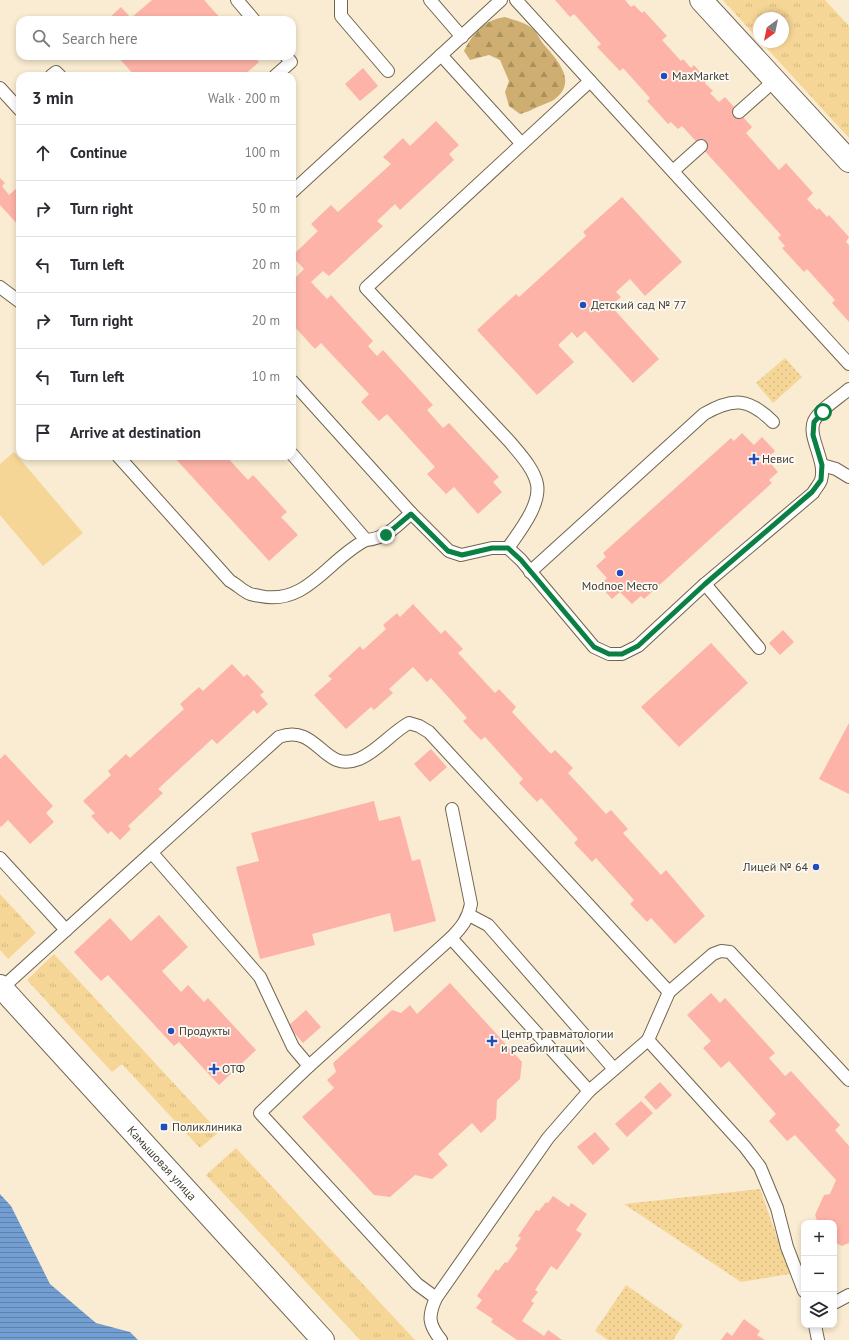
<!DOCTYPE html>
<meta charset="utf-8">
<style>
:root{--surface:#fff;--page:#f2f2f3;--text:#2b2b33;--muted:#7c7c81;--line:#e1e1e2}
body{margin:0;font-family:"PT Sans",sans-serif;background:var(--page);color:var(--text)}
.controls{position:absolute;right:12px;bottom:12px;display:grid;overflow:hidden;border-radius:8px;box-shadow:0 2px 6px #0003}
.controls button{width:36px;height:36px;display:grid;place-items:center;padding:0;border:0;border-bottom:1px solid var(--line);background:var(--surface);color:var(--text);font:20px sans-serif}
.compass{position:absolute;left:753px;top:12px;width:36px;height:36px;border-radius:50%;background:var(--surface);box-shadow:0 2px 6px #0003;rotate:213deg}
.stop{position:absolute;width:12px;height:12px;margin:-9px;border:3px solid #0b8043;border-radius:50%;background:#fff}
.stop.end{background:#0b8043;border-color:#fff;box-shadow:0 1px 4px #0008}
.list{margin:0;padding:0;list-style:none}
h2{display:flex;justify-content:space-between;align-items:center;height:52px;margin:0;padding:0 16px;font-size:17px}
h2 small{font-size:13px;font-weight:400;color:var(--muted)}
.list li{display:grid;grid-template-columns:26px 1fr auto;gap:12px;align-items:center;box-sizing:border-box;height:56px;padding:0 16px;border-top:1px solid var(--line)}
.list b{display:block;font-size:15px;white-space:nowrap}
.list em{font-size:13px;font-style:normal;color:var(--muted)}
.icon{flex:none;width:22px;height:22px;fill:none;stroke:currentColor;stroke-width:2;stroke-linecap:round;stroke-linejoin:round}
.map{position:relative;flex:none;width:849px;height:1340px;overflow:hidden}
.search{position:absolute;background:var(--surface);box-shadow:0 2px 6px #0003;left:16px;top:16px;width:280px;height:44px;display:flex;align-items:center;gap:10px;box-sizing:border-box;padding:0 14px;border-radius:12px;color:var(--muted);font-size:15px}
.panel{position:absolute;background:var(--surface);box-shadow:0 2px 6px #0003;left:16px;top:72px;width:280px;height:388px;border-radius:12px}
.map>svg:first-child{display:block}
</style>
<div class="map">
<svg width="849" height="1340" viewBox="0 0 849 1340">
<defs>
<pattern id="grass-tufts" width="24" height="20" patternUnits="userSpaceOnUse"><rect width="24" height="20" fill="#f6d697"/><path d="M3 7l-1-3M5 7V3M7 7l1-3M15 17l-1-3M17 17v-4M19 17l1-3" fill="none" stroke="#d4b983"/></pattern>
<pattern id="forest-firs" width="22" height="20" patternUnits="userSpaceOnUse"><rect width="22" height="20" fill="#cfaf71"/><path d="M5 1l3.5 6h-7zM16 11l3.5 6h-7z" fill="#aa905d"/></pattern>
<pattern id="park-dots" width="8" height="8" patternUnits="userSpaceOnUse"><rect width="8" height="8" fill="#f6d697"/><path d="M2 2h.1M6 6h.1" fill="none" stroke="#d4b983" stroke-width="1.8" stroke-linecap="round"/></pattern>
<pattern id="water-rules" width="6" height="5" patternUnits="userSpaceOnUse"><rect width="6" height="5" fill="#739ed1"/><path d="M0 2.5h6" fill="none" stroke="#6082aa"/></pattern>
</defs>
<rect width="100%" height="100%" fill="#faecd2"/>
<!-- grass -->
<g fill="url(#grass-tufts)">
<path d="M723 0H825L849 26V138L761 42H783V18H759V40Z"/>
<path d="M0 894 36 933 8 959 0 950Z"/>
<path d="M54 954 219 1132 200 1148 122 1064 112 1072 27 980Z"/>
<path d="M236 1148 415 1340H360L206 1175Z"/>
</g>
<!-- forest -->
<path fill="url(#forest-firs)" d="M505 17C514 20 525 22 533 29 538 34 541 42 546 47 560 63 578 84 552 101 548 103 544 104 540 106 533 109 528 112 520 114L509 106 505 92 509 81 500 60 489 55 470 60 464 51C473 33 484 20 505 17Z"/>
<!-- park -->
<g fill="url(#park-dots)">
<path d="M785 358 802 377 773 403 756 383Z"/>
<path d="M760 1189 790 1274 741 1282 624 1204Z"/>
<path d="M626 1285 683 1325 673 1340H608L595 1331Z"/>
</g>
<!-- garden -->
<path fill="#f6d697" d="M14 452 83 533 43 566 0 515V464Z"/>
<!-- water -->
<path fill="url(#water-rules)" d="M0 1194 11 1206 50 1284 96 1323 130 1332 138 1340H0Z"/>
<!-- building -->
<g fill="#fdb3a8">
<path d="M152 0H204L222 20H107L121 7 131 18Z"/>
<path d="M555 0H625L631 7 634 5 642 13 644 11 667 36 662 40 681 61 683 59 691 68 694 65 707 80 705 83 713 91 710 93 719 102 725 97 752 127 746 133 779 170 786 163 813 193 807 199 817 210 819 208 827 217 829 215 849 237 846 242 849 245V322L832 303 835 300 807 269 804 272 782 248 785 246 778 238 781 235 682 126 678 129 671 122 668 124 647 101 650 98 623 68 620 71 597 47 601 44 574 14 570 17Z"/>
<path d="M117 56H253L259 62 243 76H135Z"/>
<path d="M363 68 378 86 360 101 345 84Z"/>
<path d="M436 121 459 145 449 154 454 160 400 210 395 204 377 221 383 226 329 276 323 271 311 282 327 299 331 295 373 341 368 346 377 356 383 350 433 405 427 410 443 428 449 423 499 477 493 482 502 492 478 514 454 487 446 494 427 474 435 467 387 414 379 421 361 402 369 394 321 343 315 349 292 324V276L294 279 304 269 292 256 318 231 311 224 331 205 338 212 391 164 383 157 403 138 410 146Z"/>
<path d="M0 178 5 183 2 186 9 195 20 185V227L0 205Z"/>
<path d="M622 197 682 262 645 296 630 279 616 292 621 297 611 306 659 359 633 383 585 331 577 338 572 332 558 345 574 362 537 395 477 330 516 294 519 297 586 236 583 232Z"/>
<path d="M742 433 754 445 762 437 775 451 767 459 778 472 769 480 772 483 644 599 641 596 632 604 620 592 612 599 599 585 607 578 596 566 606 557 603 553 731 438 734 441Z"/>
<path d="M173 456H226L248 480 253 475 287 512 281 517 298 535 269 561Z"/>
<path d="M413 604 441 634 445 630 463 649 458 653 495 693 499 689 516 707 512 712 551 754 555 750 573 768 568 773 606 814 611 810 628 829 623 833 661 875 666 870 705 916 675 944 651 918 647 922 630 904 634 900 596 858 592 862 574 843 578 839 541 798 537 802 519 783 523 779 485 737 481 740 473 732 463 721 467 718 431 678 427 682 413 667 389 689 393 693 374 710 371 707 346 729 314 695 332 679 328 676 360 646 363 650 386 629 383 625 397 613 400 617Z"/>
<path d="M783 630 794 642 780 655 769 643Z"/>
<path d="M711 643 748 683 679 747 641 707Z"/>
<path d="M232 664 244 677 247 674 264 692 260 695 268 704 257 714 254 710 217 744 212 739 158 789 163 793 128 826 131 829 120 840 111 831 108 834 91 816 95 813 83 801 111 775 108 771 126 754 130 758 184 709 180 704 199 687 203 691Z"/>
<path d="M849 723V794L819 779Z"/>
<path d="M431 749 447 767 430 782 414 764Z"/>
<path d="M5 754 53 806 46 813 54 822 30 844 8 820 1 827 0 826V759Z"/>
<path d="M374 801 379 821 400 816 412 861 420 859 436 921 394 932 390 913 312 934 315 945 260 959 236 867 259 861 251 833Z"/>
<path d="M159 915 188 947 162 971 181 992 188 985 204 1002 208 998 256 1050 219 1085 179 1042 174 1046 108 975 101 981 74 952 110 918 131 941Z"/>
<path d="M450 983 522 1062 520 1079 497 1100 496 1119 481 1133 472 1123 438 1154 448 1165 432 1179 415 1175 390 1197 374 1195 302 1117 334 1088 327 1080 336 1072 333 1063 392 1010 401 1013 410 1005 417 1014Z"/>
<path d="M711 993 720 1003 725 998 775 1053 769 1058 785 1076 791 1071 840 1125 835 1130 849 1146V1243L842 1246 834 1242V1223H818L815 1215 824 1195 830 1194 836 1180 795 1135 787 1141 779 1132 769 1121 776 1114 729 1061 721 1068 703 1048 711 1041 687 1015Z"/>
<path d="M306 1010 321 1027 303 1043 288 1026Z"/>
<path d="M660 1082 672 1095 656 1110 644 1097Z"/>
<path d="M641 1101 653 1113 627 1137 615 1124Z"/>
<path d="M595 1132 610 1149 593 1165 577 1147Z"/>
<path d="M553 1196 569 1207 571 1203 587 1214 576 1230 582 1234 557 1270 551 1266 535 1290 538 1292 531 1301 534 1303 522 1321 544 1336 548 1330 562 1340H517L491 1322 493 1319 476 1308 482 1300 477 1296 496 1269 498 1271 505 1262 507 1263 518 1248 515 1246 521 1238 518 1236 536 1210 539 1211 546 1202 548 1203Z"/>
<path d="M744 1319 760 1331 757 1335 765 1340H721L727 1332 732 1336Z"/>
</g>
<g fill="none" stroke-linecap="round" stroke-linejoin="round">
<!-- lane casing -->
<g stroke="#71654e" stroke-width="14">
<g id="lane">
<path d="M237 0 254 20"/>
<path d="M341 0V16L388 71"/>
<path d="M430 0 462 37"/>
<path d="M516 0 849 364"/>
<path d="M441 55 521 143"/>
<path d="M51 76 56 72 60 76"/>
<path d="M275 76 291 62 286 56"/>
<path d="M0 88 20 110"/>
<path d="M739 112 774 81"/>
<path d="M673 171 701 146"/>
<path d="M292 192 501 0"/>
<path d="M0 287 20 302"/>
<path d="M292 381 411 513 449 551 461 555 492 548H508L521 560 594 647 609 654H622L638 646 705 584 813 493C815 489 820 484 821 480 827 461 807 437 814 421 820 409 839 398 849 389"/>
<path d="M292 454 366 540C385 539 397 526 411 513"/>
<path d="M118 456 230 581C236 584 242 590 248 593 251 595 256 595 260 596 307 606 328 559 366 540"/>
<path d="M822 465 836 469 849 477"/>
<path d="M508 548C519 532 541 505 537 484 534 469 520 454 510 442L366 288 590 81"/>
<path d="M530 572 704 414C733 397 749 398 773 422"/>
<path d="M705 584 759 648"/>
<path d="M152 853 260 977 293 1047 309 1066 260 1113 417 1284 436 1298"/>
<path d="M0 858 66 930"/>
<path d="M469 915 488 925 614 1069"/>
<path d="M451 938C462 927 468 919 471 904L452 809"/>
<path d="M2 988 279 737C319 723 322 774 359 759 378 751 391 733 409 723L419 726 429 732 669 992 648 1040 589 1091 548 1138 436 1298C428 1316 428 1324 441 1340"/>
<path d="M669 992 713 954 721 951 730 952 849 1080"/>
<path d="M648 1040 745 1147 760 1167 777 1208 787 1247 804 1291"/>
<path d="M309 1066 451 938 589 1091"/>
<path d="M834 1303 849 1295"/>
<path d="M815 1325 818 1340"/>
</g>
</g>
<!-- street casing -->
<g stroke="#71654e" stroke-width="24">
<path id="street" d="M701 0 849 161"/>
</g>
<!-- secondary casing -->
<g stroke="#71654e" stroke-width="24">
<g id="secondary">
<path id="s1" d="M0 986 323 1340"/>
</g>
</g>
<!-- lane -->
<use href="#lane" stroke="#fff" stroke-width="12"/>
<!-- street -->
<use href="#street" stroke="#fff" stroke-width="22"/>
<!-- secondary -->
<use href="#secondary" stroke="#fff" stroke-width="22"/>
</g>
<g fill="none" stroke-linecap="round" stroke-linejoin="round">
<!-- route -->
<path stroke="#0b8043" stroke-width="5" d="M386 535 411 514 448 551 462 555 492 548H508L521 560 594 647 609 654H622L638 646 705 584 812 492 821 480 822 465 813 435 814 422 823 412"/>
</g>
<!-- markers -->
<g fill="#214dbb" stroke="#fdfbf5" stroke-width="1.5">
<circle cx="664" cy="76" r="4"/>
<circle cx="583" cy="305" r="4"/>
<path d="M752 453h4v4h4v4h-4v4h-4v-4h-4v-4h4z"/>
<circle cx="620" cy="573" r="4"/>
<circle cx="816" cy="867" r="4"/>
<circle cx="171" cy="1031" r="4"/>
<path d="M490 1035h4v4h4v4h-4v4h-4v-4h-4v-4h4z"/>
<path d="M212 1063h4v4h4v4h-4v4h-4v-4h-4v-4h4z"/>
<rect x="160" y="1123" width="8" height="8" rx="2"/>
</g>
<g text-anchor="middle" stroke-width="3.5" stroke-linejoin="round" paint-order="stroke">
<!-- poi labels -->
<g font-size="12" fill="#413c32" stroke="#fdfbf5" text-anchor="start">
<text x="672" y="80">MaxMarket</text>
<text x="591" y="309">Детский сад № 77</text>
<text x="762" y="463">Невис</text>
<text x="620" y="590" text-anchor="middle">Modnoe Место</text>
<text x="808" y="871" text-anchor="end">Лицей № 64</text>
<text x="179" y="1035">Продукты</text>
<text x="501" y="1038">Центр травматологии<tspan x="501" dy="14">и реабилитации</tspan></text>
<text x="222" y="1073">ОТФ</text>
<text x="172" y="1131">Поликлиника</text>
</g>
<!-- street labels -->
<g font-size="12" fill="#413c32" stroke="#fdfbf5">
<text dy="4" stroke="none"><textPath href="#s1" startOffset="240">Камышовая улица</textPath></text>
</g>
</g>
</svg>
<div class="controls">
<button>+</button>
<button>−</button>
<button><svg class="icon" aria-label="layers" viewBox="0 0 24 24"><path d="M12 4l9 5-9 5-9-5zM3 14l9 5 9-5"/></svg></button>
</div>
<svg class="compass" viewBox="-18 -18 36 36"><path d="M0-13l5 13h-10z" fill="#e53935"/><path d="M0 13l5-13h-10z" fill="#7c7c81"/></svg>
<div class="stop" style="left:823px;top:412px"></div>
<div class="stop end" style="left:386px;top:535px"></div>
<div class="search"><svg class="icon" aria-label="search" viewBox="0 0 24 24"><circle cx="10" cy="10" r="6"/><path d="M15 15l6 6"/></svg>Search here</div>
<section class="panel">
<h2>3 min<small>Walk · 200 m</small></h2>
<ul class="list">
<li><svg class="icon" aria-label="ahead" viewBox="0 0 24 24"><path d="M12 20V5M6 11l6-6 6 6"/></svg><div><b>Continue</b></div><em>100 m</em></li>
<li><svg class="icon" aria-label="right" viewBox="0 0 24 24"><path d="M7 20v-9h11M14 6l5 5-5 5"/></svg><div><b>Turn right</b></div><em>50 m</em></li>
<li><svg class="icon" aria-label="left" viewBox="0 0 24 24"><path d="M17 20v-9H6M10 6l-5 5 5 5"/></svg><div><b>Turn left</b></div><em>20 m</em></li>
<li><svg class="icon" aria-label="right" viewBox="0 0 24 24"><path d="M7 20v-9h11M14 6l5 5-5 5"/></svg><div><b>Turn right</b></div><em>20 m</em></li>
<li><svg class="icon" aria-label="left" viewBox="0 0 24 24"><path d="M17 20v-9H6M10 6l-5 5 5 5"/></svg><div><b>Turn left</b></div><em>10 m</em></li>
<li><svg class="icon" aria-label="arrive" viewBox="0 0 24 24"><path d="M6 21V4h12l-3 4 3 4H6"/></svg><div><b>Arrive at destination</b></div></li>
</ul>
</section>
</div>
